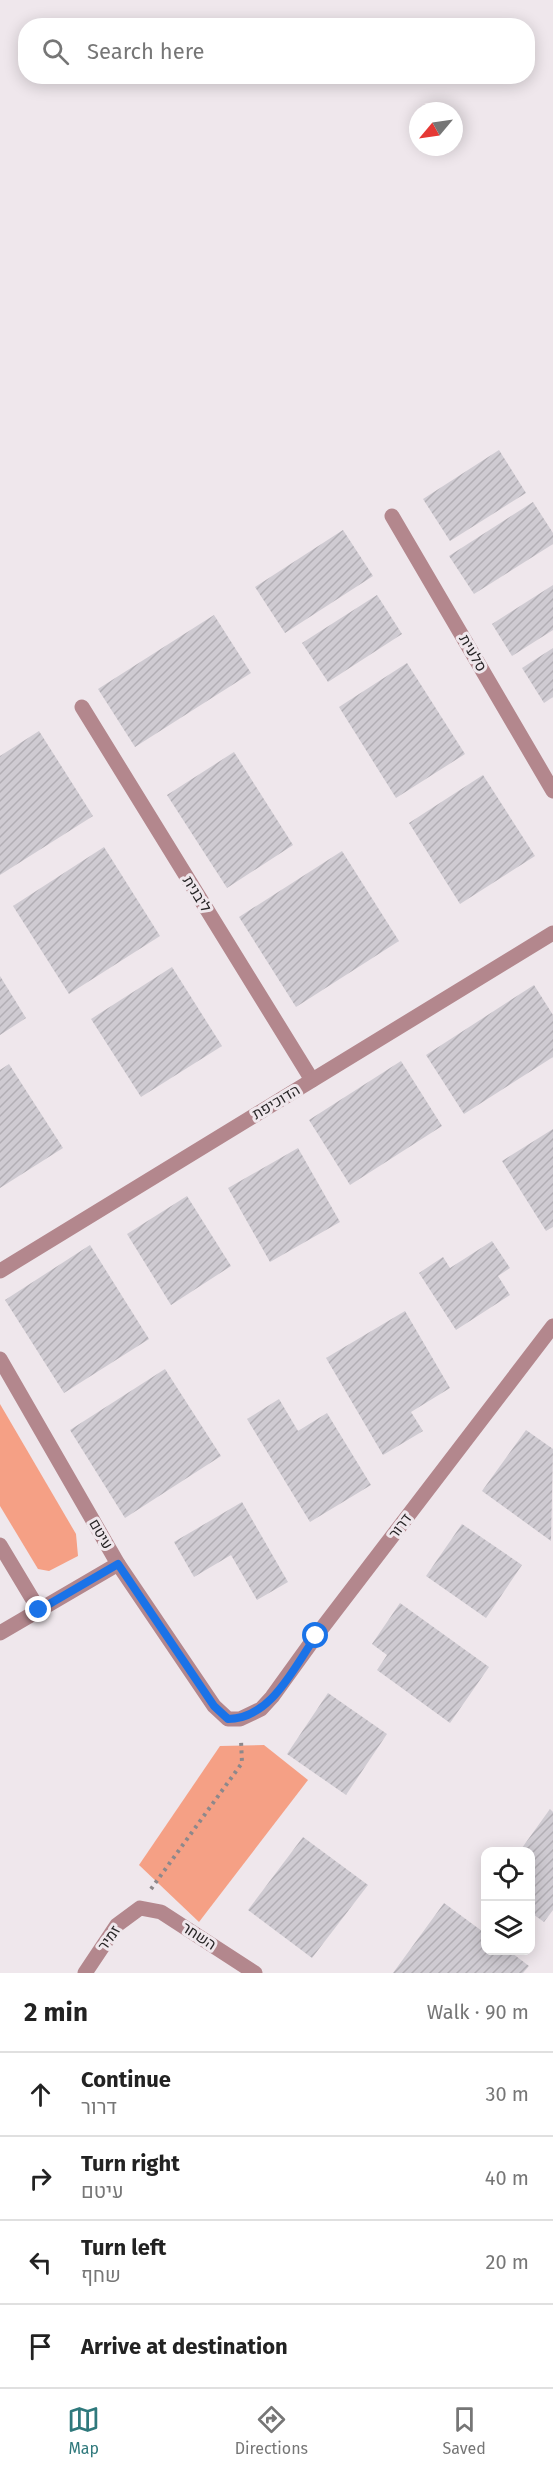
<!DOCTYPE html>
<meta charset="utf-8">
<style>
:root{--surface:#fff;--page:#f6f6f6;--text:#222;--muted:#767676;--line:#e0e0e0;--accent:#2f797c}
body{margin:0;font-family:"Fira Sans",Heebo,sans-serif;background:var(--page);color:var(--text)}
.controls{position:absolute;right:18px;bottom:18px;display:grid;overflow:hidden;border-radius:12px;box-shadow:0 3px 15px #0003}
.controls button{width:54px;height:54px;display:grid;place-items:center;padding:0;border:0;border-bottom:2px solid var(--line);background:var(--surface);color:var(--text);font:30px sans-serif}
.compass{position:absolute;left:409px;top:102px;width:54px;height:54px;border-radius:50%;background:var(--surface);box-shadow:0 3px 15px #0003;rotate:241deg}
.stop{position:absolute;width:18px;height:18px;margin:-14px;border:4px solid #1a73e8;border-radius:50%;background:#fff}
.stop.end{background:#1a73e8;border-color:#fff;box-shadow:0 2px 6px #0008}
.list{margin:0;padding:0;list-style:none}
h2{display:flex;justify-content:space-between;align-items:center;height:78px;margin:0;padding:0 24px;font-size:26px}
h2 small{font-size:20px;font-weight:400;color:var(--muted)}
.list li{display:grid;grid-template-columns:39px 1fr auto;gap:18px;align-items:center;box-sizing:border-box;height:84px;padding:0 24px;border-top:2px solid var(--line)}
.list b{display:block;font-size:22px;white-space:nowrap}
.list p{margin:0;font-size:20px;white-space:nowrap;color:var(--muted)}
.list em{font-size:20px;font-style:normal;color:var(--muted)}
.icon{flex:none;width:33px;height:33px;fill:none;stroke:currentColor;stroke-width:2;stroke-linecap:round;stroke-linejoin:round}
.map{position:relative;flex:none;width:553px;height:1973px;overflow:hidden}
.search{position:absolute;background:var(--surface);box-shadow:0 3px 15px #0003;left:18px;right:18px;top:18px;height:66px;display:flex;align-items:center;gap:15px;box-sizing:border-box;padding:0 21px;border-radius:24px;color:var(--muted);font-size:22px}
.sheet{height:414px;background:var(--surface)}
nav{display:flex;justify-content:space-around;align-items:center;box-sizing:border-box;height:84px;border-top:2px solid var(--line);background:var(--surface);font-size:16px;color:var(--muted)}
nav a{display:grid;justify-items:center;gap:3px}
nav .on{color:var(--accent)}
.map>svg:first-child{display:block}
</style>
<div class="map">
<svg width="553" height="1973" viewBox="0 0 553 1973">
<defs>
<pattern id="building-hatch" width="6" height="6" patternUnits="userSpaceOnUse" patternTransform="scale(1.5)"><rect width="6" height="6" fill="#cfcbd2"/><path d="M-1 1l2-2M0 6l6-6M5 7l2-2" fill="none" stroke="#b2aeb4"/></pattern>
</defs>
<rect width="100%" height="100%" fill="#efe7ec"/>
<!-- green -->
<g fill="#f5a085">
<path d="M0 1404 76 1534 78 1556 49 1571 38 1569 0 1506Z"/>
<path d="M264 1745 308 1780 199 1922 139 1865 220 1746Z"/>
</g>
<!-- building -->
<g fill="url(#building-hatch)">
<path d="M499 450 526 493 450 541 423 499Z"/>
<path d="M533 502 553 533V544L474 594 449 556Z"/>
<path d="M343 530 373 576 285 633 255 587Z"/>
<path d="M553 585V630L512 656 492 624Z"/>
<path d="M377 595 402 634 328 682 302 643Z"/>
<path d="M214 615 251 673 135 747 98 689Z"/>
<path d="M553 648V697L544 703 522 668Z"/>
<path d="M407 663 465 754 396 798 339 707Z"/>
<path d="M39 731 93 816 0 875V756Z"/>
<path d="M234 752 293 845 227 888 167 795Z"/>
<path d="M483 775 535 856 460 904 409 823Z"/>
<path d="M104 847 160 936 69 994 13 906Z"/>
<path d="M342 851 399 941 296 1007 239 917Z"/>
<path d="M172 967 222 1046 141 1097 91 1019Z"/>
<path d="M0 976 26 1018 0 1035Z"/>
<path d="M534 985 553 1015V1057L464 1114 426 1055Z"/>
<path d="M401 1061 442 1126 350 1185 309 1120Z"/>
<path d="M9 1064 63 1148 0 1188V1070Z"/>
<path d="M553 1129V1227L546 1231 502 1161Z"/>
<path d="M298 1148 340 1222 270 1262 228 1188Z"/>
<path d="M187 1196 231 1266 171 1305 127 1234Z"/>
<path d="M492 1241 510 1268 498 1276 510 1295 456 1330 419 1273 443 1257 450 1268Z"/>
<path d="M90 1245 149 1339 64 1393 5 1300Z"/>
<path d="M405 1311 450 1388 411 1412 423 1431 383 1455 326 1358Z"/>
<path d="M165 1369 221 1456 125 1518 70 1430Z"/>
<path d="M279 1399 298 1431 327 1413 371 1485 310 1522 247 1419Z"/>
<path d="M526 1430 553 1449 551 1541 482 1491Z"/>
<path d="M242 1502 288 1582 257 1600 231 1555 194 1577 174 1542Z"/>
<path d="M462 1524 522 1565 486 1618 426 1576Z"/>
<path d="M400 1603 489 1667 450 1723 377 1670 387 1655 372 1644Z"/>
<path d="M328 1693 387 1734 346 1795 287 1754Z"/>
<path d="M550 1809 553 1812V1910L544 1922 530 1912V1852H519Z"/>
<path d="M303 1837 368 1885 312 1958 248 1910Z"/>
<path d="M444 1903 486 1934V1950H508L529 1966 523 1973H393Z"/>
</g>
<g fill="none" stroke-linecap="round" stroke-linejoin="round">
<!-- path -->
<path stroke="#8d888b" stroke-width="4" stroke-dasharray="3 4.5" stroke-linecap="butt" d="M151 1889 242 1763 241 1740"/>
<!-- street -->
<g stroke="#b3878d" stroke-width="15">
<path d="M392 516 553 791"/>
<path d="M82 707 312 1080"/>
<path d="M0 1271 553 933"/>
<path d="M0 1359 118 1564 214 1706 228 1719H240L261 1709 272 1697 316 1636 553 1326"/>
<path d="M0 1545 39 1610"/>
<path d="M0 1633 118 1564"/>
<path d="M85 1973 117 1925 140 1908 161 1912 255 1973"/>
</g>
</g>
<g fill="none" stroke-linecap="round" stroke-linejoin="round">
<!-- route -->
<path stroke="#1a73e8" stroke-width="8" d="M39 1610 118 1564 214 1706 228 1719C271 1719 294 1667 316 1636"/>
</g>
<g text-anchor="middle" stroke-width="6" stroke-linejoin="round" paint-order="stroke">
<!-- street labels -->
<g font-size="15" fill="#272526" stroke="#efe7ec">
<text transform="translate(473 653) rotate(60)" y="5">סלעית</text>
<text transform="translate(197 894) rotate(58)" y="5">ליבנית</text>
<text transform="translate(276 1102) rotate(-31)" y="5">הדוכיפת</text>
<text transform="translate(400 1526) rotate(-53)" y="5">דרור</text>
<text transform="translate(101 1534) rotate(60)" y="5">עיטם</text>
<text transform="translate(199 1936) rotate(33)" y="5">השחר</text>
<text transform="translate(109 1938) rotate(-54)" y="5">זמיר</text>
</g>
</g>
</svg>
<div class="controls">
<button><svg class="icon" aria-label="locate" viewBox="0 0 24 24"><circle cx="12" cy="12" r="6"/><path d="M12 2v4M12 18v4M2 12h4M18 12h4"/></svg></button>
<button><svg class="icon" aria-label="layers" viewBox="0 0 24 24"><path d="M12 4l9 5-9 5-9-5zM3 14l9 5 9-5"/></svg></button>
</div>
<svg class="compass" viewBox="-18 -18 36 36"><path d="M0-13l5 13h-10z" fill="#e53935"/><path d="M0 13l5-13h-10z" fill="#767676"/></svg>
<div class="stop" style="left:316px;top:1636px"></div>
<div class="stop end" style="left:39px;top:1610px"></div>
<div class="search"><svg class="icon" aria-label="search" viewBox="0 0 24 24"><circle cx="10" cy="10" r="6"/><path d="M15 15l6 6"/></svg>Search here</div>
</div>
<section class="sheet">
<h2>2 min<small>Walk · 90 m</small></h2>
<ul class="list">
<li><svg class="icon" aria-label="ahead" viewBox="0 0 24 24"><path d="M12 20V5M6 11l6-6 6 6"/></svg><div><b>Continue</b><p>דרור</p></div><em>30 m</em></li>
<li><svg class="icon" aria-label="right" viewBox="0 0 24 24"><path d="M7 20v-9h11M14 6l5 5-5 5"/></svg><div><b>Turn right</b><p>עיטם</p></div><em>40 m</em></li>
<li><svg class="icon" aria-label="left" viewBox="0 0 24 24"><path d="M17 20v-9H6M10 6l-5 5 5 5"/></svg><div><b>Turn left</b><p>שחף</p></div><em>20 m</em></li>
<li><svg class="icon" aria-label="arrive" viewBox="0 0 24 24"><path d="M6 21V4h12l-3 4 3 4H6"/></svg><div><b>Arrive at destination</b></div></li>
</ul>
</section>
<nav>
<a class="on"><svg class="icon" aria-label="map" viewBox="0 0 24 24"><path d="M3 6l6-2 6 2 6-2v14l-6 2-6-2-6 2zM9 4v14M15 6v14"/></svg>Map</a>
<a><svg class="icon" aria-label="directions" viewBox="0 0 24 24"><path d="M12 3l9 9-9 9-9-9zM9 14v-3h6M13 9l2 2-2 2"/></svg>Directions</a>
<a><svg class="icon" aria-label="saved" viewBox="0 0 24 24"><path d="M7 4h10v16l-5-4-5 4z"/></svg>Saved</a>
</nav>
